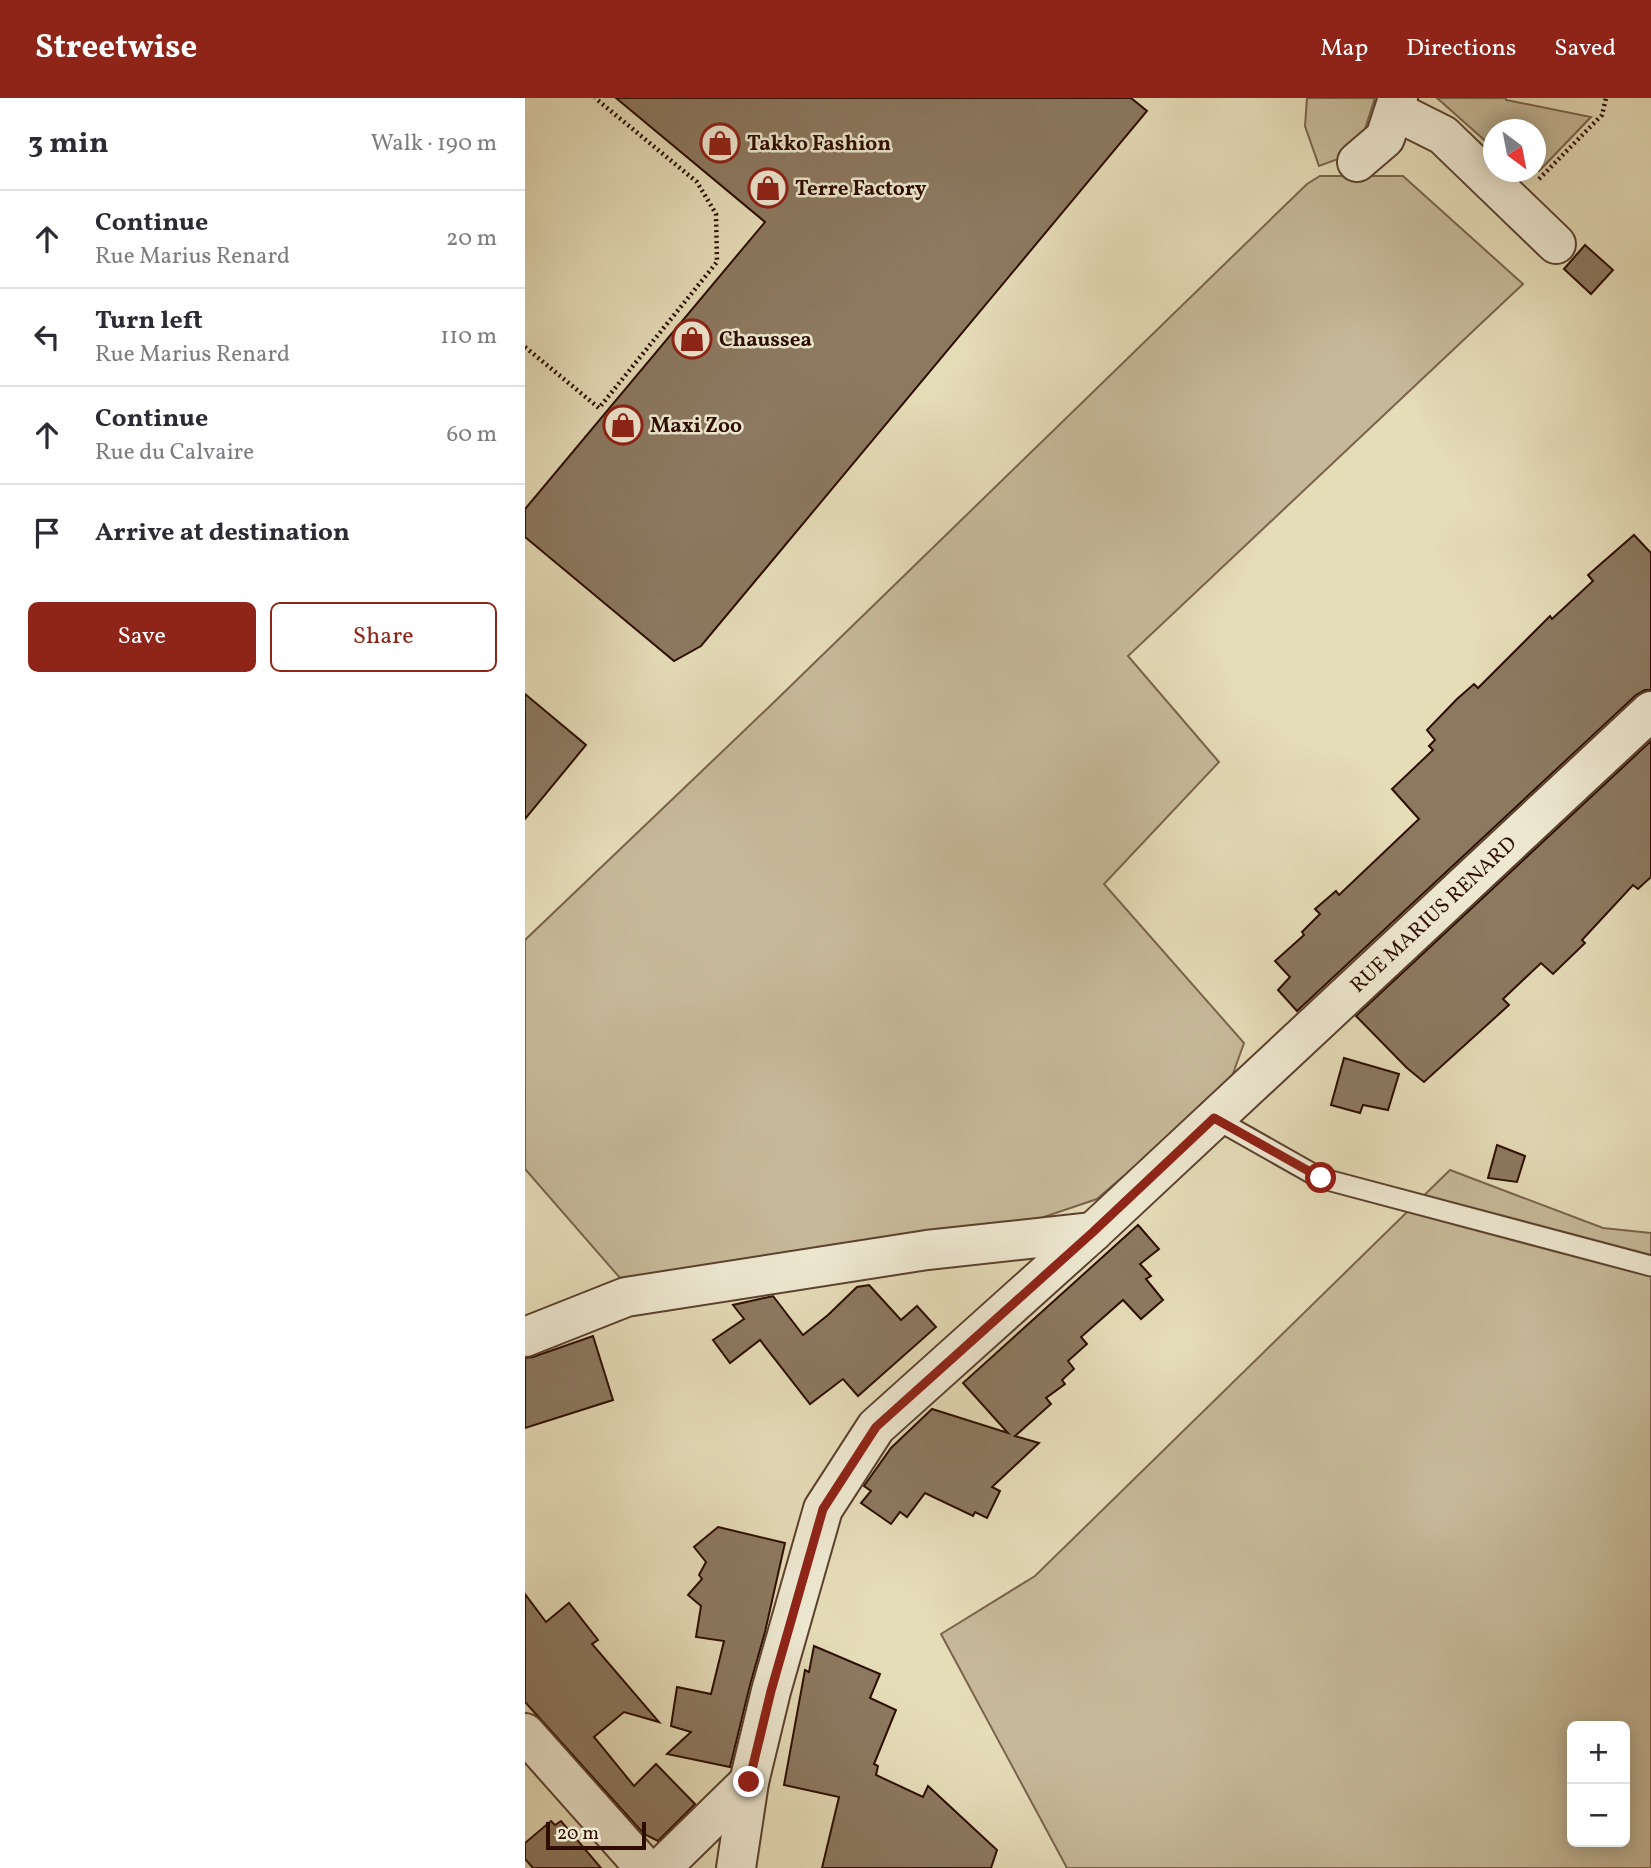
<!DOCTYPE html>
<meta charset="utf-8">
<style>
:root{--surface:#fff;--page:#f2f2f3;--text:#2b2b33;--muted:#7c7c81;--line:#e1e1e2;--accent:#8f2418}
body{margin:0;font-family:Vollkorn,serif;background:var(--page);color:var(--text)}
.controls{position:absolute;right:21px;bottom:21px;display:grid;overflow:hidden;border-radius:10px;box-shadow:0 4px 18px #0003}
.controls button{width:63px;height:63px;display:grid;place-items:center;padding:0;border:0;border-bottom:2px solid var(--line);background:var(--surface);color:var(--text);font:35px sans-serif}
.compass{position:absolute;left:958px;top:21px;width:63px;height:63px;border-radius:50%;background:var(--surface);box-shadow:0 4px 18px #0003;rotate:148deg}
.scale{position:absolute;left:21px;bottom:18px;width:100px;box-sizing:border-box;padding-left:7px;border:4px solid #2c0d00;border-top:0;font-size:19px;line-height:24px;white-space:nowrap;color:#2c0d00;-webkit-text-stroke:5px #eee8d1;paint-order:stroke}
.stop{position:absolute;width:21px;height:21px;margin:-16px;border:5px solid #8f2418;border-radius:50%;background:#fff}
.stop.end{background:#8f2418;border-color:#fff;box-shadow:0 2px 7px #0008}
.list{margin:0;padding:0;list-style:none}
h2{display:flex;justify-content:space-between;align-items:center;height:91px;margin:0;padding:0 28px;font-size:30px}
h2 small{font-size:23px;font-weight:400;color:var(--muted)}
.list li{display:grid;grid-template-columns:46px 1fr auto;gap:21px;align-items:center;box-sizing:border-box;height:98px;padding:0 28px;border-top:2px solid var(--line)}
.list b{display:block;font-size:26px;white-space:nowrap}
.list p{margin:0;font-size:23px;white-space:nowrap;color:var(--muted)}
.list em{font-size:23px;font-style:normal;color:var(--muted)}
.actions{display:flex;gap:14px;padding:21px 28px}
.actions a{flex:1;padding:16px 0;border:2px solid var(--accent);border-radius:10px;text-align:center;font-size:24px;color:var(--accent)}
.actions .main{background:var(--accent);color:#fff}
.icon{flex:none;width:38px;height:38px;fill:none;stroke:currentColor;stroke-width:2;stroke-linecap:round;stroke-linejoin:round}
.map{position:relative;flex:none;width:1126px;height:1770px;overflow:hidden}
header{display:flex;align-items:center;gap:42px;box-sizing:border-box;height:98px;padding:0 35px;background:var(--accent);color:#fff}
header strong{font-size:33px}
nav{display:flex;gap:38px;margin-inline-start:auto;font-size:24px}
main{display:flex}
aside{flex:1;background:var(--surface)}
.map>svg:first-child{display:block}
</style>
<header>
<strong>Streetwise</strong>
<nav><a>Map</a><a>Directions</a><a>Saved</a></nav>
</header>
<main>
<aside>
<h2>3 min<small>Walk · 190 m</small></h2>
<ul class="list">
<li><svg class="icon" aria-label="ahead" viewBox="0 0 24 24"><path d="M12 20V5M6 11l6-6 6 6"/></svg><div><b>Continue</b><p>Rue Marius Renard</p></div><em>20 m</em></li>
<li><svg class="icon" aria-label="left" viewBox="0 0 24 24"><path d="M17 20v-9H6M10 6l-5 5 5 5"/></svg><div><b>Turn left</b><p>Rue Marius Renard</p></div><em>110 m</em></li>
<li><svg class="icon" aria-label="ahead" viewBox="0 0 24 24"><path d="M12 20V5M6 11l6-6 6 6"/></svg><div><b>Continue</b><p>Rue du Calvaire</p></div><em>60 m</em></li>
<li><svg class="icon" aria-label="arrive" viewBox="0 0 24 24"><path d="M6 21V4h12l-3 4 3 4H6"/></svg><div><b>Arrive at destination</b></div></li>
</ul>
<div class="actions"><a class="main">Save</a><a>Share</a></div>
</aside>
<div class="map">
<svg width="1126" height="1770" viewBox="0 0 1126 1770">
<rect width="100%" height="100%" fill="#e5dcb8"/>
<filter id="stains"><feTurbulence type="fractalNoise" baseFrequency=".00286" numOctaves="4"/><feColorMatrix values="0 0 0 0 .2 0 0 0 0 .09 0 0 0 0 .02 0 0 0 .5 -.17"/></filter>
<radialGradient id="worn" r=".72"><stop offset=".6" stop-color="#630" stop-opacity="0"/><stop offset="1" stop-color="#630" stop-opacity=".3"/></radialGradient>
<!-- green -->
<g fill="#c6b999" stroke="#79634c" stroke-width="2" fill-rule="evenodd">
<path d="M782 0H850L837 40 816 60 794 68 780 28Z"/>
<path d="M912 0H981V2L1066 19 1014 73 1011 70 1010 32H968V46L966 48Z"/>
<path d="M795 78H878L998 186 603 558 694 664 579 786 719 945 704 987 572 1101 507 1123 95 1180 0 1071V842L245 608 782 86Z"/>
<path d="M925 1072 1078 1130 1126 1135V1770H542L416 1536 510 1478ZM1047 1628H1100V1744H1047Z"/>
</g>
<!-- building -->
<g fill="#8c7960" stroke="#2c0d00" stroke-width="2">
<path d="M91 0H606L622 13 176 548 149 563 0 439V411L240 124Z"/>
<path d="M1060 147 1088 172 1066 196 1039 171Z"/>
<path d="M1109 437 1126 455V592H1120L1111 597 772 913 753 892 765 879 750 863 779 837 777 834 795 816 790 811 811 793 814 797 894 721 867 691 908 652 904 648 910 642 902 632 932 601 949 586 953 590 1025 518 1027 521 1068 483 1063 477Z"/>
<path d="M0 596 61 647 0 721Z"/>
<path d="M1126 643V779L1113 791 1108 787 1057 842 1060 845 1028 876 1016 865 978 901 984 907 899 984 882 970 831 918Z"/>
<path d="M819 960 874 976 863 1012 838 1007 835 1015 806 1007Z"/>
<path d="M972 1047 1000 1058 992 1084 963 1080Z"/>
<path d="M613 1127 634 1151 615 1166 626 1178 621 1181 638 1202 616 1221 598 1202 556 1239 562 1246 543 1263 549 1271 537 1282 540 1286 521 1300 526 1306 490 1338 514 1345 467 1389 475 1393 462 1420 450 1414 448 1418 400 1395 382 1419 375 1414 366 1426 336 1405 346 1393 339 1388 366 1350 407 1311 483 1335 438 1285Z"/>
<path d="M344 1187 376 1222 392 1208 411 1229 333 1298 318 1281 285 1306 235 1242 205 1265 188 1242 219 1221 208 1207 248 1198 278 1237 303 1217 332 1189Z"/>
<path d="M68 1238 88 1302 0 1330V1260L8 1259Z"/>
<path d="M193 1429 260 1445 240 1534 225 1587 205 1669 142 1656 166 1634 146 1628 152 1589 186 1596 199 1543 171 1539 176 1508 163 1497 177 1481 174 1477 181 1464 169 1449Z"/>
<path d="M0 1496 21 1524 44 1505 73 1542 67 1546 134 1624 99 1614 69 1639 109 1688 131 1666 170 1706 133 1743 119 1736 0 1604Z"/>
<path d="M289 1548 355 1576 345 1600 371 1612 349 1666 353 1668 351 1677 398 1699 403 1688 472 1752 466 1770H297L314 1699 259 1687 280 1572 284 1574Z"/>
<path d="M26 1723 30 1727 36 1723 76 1770H8L0 1761V1745Z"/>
</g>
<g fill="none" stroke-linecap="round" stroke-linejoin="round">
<!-- lane casing -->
<g stroke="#5a412e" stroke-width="23">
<path id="lane" d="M689 1020 795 1080 1126 1168"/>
</g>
<!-- street casing -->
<g stroke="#5a412e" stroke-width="42">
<g id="street">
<path d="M870 13 918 37 1031 146"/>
<path d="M832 64 860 40 873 0"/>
<path d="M0 1239 101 1199 402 1152 568 1134"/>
<path d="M0 1635 120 1770"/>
<path d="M136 1770 224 1684"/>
<path d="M211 1770 224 1684 246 1593 298 1411 351 1329 568 1134 1126 613"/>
</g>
</g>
<!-- path -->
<g stroke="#2c0d00" stroke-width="4.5" stroke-dasharray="2 3.5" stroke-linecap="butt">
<path d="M1014 81 1077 17 1081 0"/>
<path d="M0 249 74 310 192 164 191 116 172 84 70 0"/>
</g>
<!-- lane -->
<use href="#lane" stroke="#eee8d1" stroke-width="19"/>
<!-- street -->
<use href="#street" stroke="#eee8d1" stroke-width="38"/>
</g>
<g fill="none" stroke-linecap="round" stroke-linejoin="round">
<!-- route -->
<path stroke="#8f2418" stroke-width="9" d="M224 1684 246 1593 298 1411 351 1329 568 1134 689 1020 796 1080"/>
</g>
<!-- icons -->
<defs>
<g id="shop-ring" transform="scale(2.0125)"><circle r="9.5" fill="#eee8d1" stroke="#8f2418" stroke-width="1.5"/><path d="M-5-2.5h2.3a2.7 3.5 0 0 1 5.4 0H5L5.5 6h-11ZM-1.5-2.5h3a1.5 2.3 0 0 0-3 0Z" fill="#8f2418"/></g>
</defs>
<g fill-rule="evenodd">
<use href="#shop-ring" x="195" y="45"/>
<use href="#shop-ring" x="243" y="90"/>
<use href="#shop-ring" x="167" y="241"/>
<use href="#shop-ring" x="98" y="327"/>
</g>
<g text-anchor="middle" stroke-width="5" stroke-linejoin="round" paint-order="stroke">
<!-- poi labels -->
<g font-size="21" font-weight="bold" fill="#2c0d00" stroke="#eee8d1" text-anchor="start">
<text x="222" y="52">Takko Fashion</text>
<text x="270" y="97">Terre Factory</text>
<text x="194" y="248">Chaussea</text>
<text x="125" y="334">Maxi Zoo</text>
</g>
<!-- street labels -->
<g font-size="21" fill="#2c0d00" stroke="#eee8d1">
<text transform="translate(908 816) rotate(-43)" y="7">RUE MARIUS RENARD</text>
</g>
</g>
<rect width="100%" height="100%" filter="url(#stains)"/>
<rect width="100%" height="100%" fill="url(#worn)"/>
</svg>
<div class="controls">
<button>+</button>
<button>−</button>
</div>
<svg class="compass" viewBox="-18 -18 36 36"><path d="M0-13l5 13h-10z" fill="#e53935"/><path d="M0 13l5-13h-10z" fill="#7c7c81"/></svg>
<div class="scale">20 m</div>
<div class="stop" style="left:796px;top:1080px"></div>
<div class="stop end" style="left:224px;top:1684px"></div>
</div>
</main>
